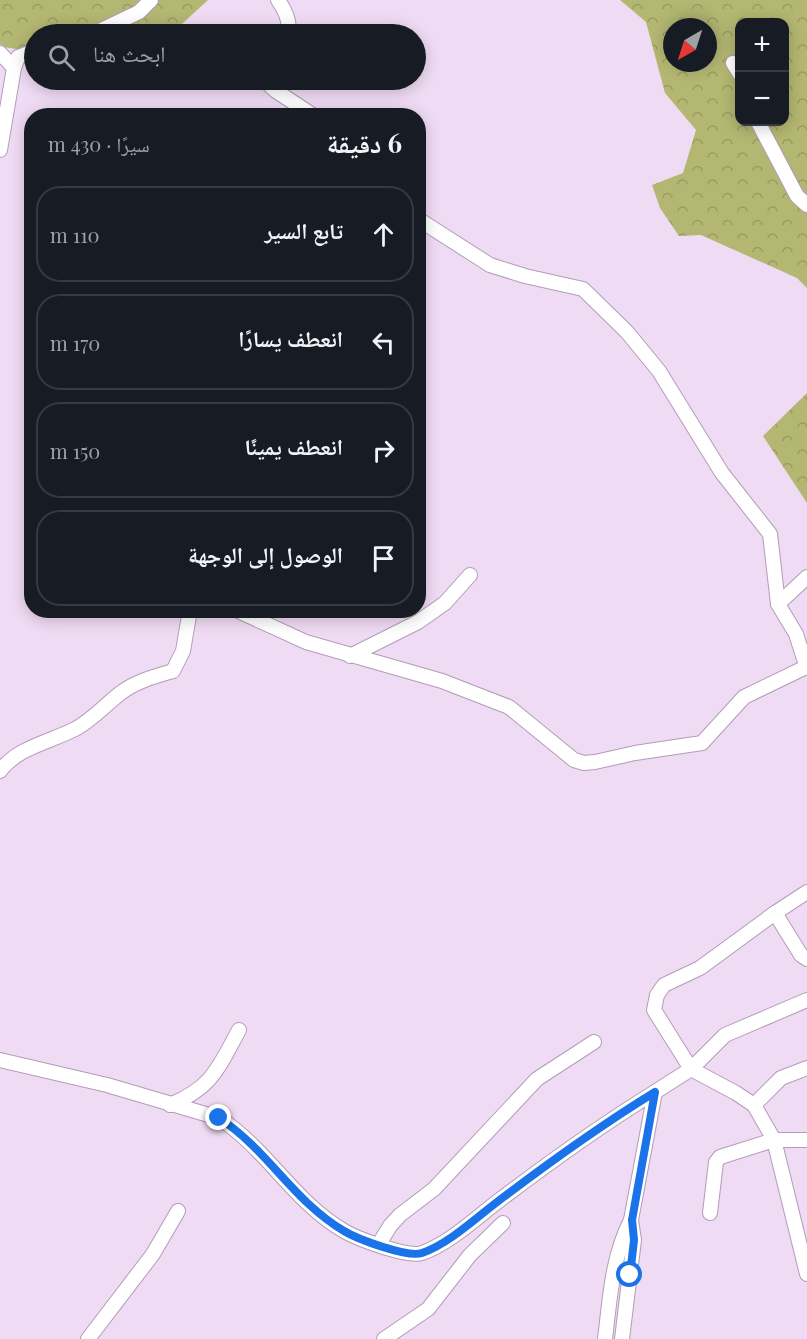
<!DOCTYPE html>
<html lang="ar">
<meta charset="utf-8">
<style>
:root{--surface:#171b24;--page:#20242c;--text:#f1f3f6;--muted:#9ea1a6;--line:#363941}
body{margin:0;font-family:"Playfair Display","Noto Naskh Arabic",serif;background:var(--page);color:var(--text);direction:rtl}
.controls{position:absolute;right:18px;top:18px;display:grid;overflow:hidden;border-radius:12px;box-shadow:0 3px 15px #0003}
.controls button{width:54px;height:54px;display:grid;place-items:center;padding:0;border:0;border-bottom:2px solid var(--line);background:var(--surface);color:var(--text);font:30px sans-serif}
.compass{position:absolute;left:663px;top:18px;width:54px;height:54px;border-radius:50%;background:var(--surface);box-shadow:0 3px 15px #0003;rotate:219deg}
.stop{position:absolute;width:18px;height:18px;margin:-14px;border:4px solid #1a73e8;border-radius:50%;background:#fff}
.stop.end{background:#1a73e8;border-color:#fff;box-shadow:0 2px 6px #0008}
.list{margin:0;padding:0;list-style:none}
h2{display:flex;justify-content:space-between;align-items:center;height:78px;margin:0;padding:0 24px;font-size:26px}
h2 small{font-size:20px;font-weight:400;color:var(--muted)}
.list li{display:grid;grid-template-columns:39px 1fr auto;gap:18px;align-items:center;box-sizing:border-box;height:96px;margin:0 12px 12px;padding:0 12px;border:2px solid var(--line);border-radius:24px}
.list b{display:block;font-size:22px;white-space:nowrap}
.list em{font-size:20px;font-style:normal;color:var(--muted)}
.icon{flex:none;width:33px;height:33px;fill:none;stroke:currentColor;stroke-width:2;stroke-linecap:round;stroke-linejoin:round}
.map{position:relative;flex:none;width:807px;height:1339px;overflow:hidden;direction:ltr}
.search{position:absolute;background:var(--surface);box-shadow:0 3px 15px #0003;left:24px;top:24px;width:402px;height:66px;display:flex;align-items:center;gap:15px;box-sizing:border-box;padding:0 21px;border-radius:33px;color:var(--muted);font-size:22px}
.panel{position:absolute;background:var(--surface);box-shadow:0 3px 15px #0003;left:24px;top:108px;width:402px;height:510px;border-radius:24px;direction:rtl}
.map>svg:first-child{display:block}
</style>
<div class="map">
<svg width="807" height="1339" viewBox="0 0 807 1339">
<defs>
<pattern id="forest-crowns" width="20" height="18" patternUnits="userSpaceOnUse" patternTransform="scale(1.5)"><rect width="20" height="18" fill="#b3b771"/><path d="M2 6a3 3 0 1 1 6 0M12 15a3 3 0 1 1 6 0" fill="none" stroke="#999c61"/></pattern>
</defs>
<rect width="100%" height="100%" fill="#f0dbf4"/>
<!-- forest -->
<g fill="url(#forest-crowns)" fill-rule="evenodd">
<path d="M0 0H208L171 34H34V52L4 47 0 44Z"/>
<path d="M620 0H807V288L797 278 701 235 679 236 660 208 652 185 683 173 696 130 665 93 646 22ZM740 22H784V122H740ZM672 27H708V63H672Z"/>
<path d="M807 393V503L763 436Z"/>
</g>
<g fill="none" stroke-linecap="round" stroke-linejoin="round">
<!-- minor casing -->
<g stroke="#b19db5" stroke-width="16">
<g id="minor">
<path d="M278 0C285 10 291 22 288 34"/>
<path d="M93 34 139 12 151 0"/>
<path d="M0 53 14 68"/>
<path d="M733 63 740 74"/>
<path d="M264 80 276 91 314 116"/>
<path d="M758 122 797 196 807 205"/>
<path d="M0 150 14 68 18 57 34 51"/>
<path d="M418 219 490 265 525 276 583 289 627 332 659 371 722 473 770 534 778 604 796 634 807 668"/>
<path d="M778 604 807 577"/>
<path d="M236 610 306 642 442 681 509 707 574 760 584 763 595 762 635 753 702 743 744 697 806 667"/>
<path d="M350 656 418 622 445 603 470 575"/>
<path d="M0 771C18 747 50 742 75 729 92 720 107 703 122 692 137 681 156 676 173 671L183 651 190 610"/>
<path d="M807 892 775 913 700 968 664 985 657 995 654 1010 691 1069 736 1093 754 1105 774 1140 807 1274"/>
<path d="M775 913 801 955 807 959"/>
<path d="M0 1060 107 1085 219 1118C267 1149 294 1202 344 1231 358 1239 408 1258 422 1253 451 1243 480 1214 505 1196 554 1159 603 1124 655 1092"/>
<path d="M170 1105C213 1087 218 1068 239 1030"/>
<path d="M754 1105 781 1078 807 1068"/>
<path d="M710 1213 716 1162 720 1157 774 1140H807"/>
<path d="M379 1244 390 1226 400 1215 434 1189 537 1079 594 1042"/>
<path d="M88 1339 153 1254 178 1211"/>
<path d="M384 1339 428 1309 470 1255 503 1223"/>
<path d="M605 1339C610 1298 612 1257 631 1220L655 1092 691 1069 725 1035 807 1000"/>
<path d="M622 1339 634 1240 631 1220"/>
</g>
</g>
<!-- minor -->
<use href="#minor" stroke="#fff" stroke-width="14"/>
</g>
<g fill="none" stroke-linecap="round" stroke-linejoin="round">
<!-- route -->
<path stroke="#1a73e8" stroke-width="8" d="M219 1118C267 1149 294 1202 344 1231 357 1239 408 1258 422 1253 451 1243 480 1214 505 1196 554 1159 603 1124 655 1092L632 1220 634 1240 630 1275"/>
</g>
</svg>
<div class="controls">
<button>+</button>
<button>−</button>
</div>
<svg class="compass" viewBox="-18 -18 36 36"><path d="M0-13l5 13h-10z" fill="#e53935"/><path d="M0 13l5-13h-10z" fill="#9ea1a6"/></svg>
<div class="stop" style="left:630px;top:1275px"></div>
<div class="stop end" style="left:219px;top:1118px"></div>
<div class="search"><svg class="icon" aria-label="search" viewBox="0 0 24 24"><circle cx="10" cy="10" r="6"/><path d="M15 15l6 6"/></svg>ابحث هنا</div>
<section class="panel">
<h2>6 دقيقة<small>سيرًا · 430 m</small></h2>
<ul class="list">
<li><svg class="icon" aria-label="ahead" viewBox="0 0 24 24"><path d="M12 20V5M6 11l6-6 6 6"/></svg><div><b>تابع السير</b></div><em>110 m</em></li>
<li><svg class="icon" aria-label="left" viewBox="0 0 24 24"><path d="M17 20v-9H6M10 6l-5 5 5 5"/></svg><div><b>انعطف يسارًا</b></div><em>170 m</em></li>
<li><svg class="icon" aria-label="right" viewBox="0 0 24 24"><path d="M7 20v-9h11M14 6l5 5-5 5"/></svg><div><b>انعطف يمينًا</b></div><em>150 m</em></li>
<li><svg class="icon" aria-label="arrive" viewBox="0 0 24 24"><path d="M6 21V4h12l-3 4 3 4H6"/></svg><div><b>الوصول إلى الوجهة</b></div></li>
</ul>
</section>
</div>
